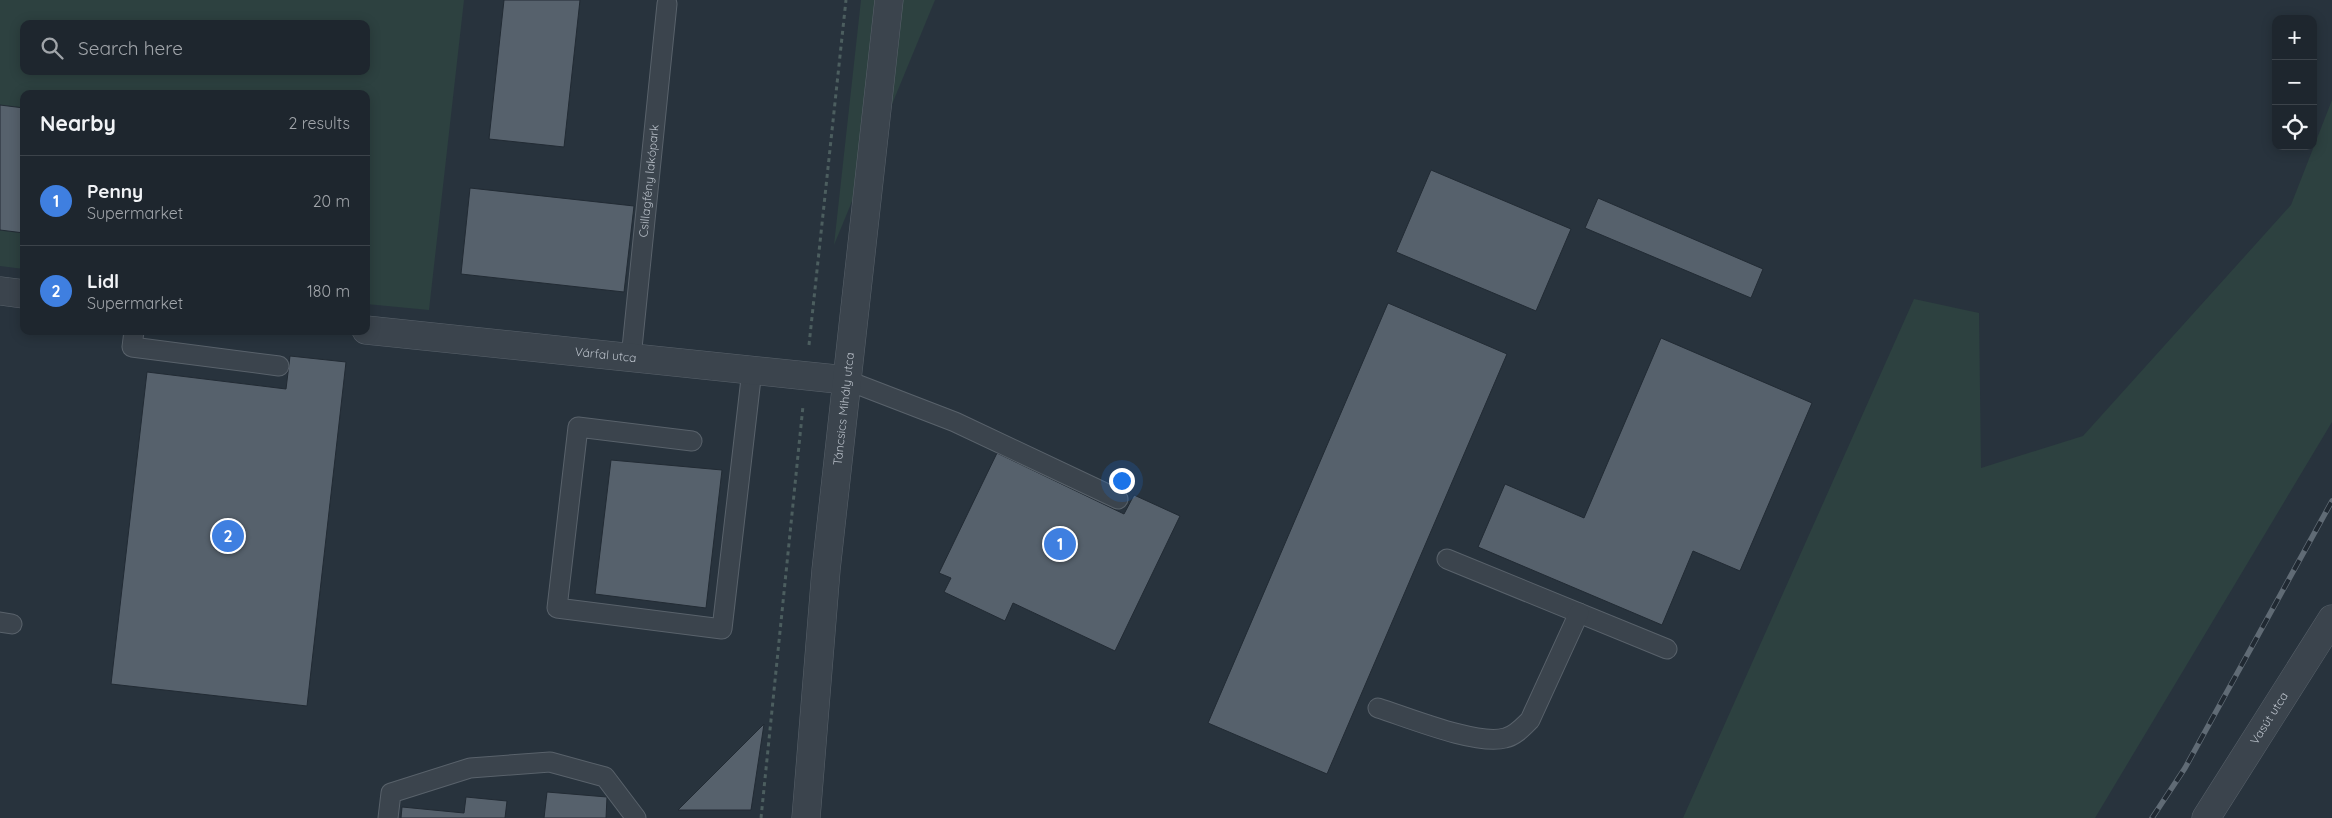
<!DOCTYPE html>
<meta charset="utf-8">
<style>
:root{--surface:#1e262e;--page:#2b323a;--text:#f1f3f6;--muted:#a1a5aa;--line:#3c434a;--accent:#98c0ec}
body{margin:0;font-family:Quicksand,sans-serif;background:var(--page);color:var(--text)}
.controls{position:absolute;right:15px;top:15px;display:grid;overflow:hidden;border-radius:10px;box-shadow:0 2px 12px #0003}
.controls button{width:45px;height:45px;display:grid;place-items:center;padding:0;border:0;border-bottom:1px solid var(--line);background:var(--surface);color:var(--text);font:25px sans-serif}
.you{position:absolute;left:1121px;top:480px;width:18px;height:18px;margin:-12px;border:4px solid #fff;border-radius:50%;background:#1a73e8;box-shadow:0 0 0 8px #1a73e833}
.badge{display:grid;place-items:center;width:32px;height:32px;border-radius:50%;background:var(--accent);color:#fff;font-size:16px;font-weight:700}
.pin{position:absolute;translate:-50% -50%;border:2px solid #fff;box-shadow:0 1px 5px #0006}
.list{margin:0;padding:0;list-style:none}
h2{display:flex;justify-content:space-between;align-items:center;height:65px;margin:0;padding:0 20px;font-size:21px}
h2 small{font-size:16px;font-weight:400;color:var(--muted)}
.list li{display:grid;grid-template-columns:32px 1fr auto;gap:15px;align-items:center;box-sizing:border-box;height:90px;padding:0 20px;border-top:1px solid var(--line)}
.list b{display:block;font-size:19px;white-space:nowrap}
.list p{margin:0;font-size:16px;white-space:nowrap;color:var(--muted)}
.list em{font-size:16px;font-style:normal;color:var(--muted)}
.icon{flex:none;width:28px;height:28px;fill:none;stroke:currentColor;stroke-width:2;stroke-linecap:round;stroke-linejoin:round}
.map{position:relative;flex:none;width:2332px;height:818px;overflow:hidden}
.search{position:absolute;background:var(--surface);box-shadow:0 2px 12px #0003;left:20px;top:20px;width:350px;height:55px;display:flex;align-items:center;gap:12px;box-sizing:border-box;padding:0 18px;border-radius:10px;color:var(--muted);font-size:19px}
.panel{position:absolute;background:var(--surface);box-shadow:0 2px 12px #0003;left:20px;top:90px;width:350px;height:245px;border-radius:10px}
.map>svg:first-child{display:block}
</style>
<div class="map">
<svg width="2332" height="818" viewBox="0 0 2332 818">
<rect width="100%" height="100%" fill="#28333d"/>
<!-- green -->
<g fill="#2d4140" fill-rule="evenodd">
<path d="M0 0H464L429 310 366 304V94H24V269L0 266ZM24 24H366V71H24Z"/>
<path d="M861 0H935L834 245Z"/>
<path d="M2332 100V422L2095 818H1683L1914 299 1979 313 1981 468 2083 436 2291 205Z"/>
</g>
<!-- building -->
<g fill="#56616c" stroke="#222b34">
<path d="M504 0H580L564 147 489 139Z"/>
<path d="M0 105 24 108V233L0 230Z"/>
<path d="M1431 170 1571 229 1536 311 1396 252Z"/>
<path d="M470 188 634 206 624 292 461 274Z"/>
<path d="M1598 198 1763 269 1751 298 1585 228Z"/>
<path d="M1388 303 1507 354 1327 774 1208 723Z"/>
<path d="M1661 338 1812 403 1740 571 1693 551 1662 625 1478 547 1505 484 1584 518Z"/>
<path d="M290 356 346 362 307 706 111 684 147 372 286 389Z"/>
<path d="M997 453 1124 514 1134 495 1180 516 1115 651 1013 603 1005 621 944 592 951 578 939 573Z"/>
<path d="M611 460 722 470 706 608 595 594Z"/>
<path d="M764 724 751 810H678Z"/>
<path d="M547 792 607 797 606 818H544Z"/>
<path d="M466 797 507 801 505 818H401L402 807 464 813Z"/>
</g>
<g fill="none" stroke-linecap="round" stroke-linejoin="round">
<!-- service casing -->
<g stroke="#59626b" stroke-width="21">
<g id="service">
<path d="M134 331 132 347 279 366"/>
<path id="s1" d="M631 358 667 4"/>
<path d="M846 380 955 422 1118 499"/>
<path d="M692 441 578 427 557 608 722 629 752 370"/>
<path d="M1447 559 1667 649"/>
<path d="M0 622 12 624"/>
<path d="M1378 708C1407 717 1477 746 1505 738 1515 736 1523 727 1530 720L1579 613"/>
<path d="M388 818 391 793 470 768 550 762 605 777 636 818"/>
</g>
</g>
<!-- minor casing -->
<g stroke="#59626b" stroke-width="29">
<g id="minor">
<path d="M0 291 24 294"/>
<path id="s2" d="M366 330 846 380"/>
<path id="s3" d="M806 818 826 570 889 0"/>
<path id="s4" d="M2206 818 2332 619"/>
</g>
</g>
<!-- path -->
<g stroke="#4c5e5f" stroke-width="3" stroke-dasharray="4 4" stroke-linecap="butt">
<path d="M809 345 846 0"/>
<path d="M761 818 803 406"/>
</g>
<!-- service -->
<use href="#service" stroke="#3b444d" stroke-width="19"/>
<!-- minor -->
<use href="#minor" stroke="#3b444d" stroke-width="28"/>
<!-- rail casing -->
<g stroke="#606b75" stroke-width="5.5">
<path id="rail" d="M2152 818 2185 768 2332 501"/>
</g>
<!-- rail -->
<use href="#rail" stroke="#202932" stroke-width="4" stroke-dasharray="11" stroke-linecap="butt"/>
</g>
<g text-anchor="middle" stroke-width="5" stroke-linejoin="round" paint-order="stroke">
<!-- street labels -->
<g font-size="12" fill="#b8bfc8" stroke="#202932">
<text dy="4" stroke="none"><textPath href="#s1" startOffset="178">Csillagfény lakópark</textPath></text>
<text dy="4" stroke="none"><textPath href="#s2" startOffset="241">Várfal utca</textPath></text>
<text dy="4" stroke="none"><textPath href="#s3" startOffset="411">Táncsics Mihály utca</textPath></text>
<text dy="4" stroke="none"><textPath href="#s4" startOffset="118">Vasút utca</textPath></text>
</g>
</g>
</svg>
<div class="controls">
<button>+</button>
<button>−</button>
<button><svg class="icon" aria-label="locate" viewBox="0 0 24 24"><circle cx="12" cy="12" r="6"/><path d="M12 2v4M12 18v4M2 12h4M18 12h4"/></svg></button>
</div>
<div class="you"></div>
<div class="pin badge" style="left:1060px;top:544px;background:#3f7fe0">1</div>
<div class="pin badge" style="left:228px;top:536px;background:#3f7fe0">2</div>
<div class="search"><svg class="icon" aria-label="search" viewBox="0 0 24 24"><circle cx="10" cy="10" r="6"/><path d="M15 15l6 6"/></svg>Search here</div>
<section class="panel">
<h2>Nearby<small>2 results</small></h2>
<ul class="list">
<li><span class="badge" style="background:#3f7fe0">1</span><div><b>Penny</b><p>Supermarket</p></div><em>20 m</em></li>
<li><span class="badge" style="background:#3f7fe0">2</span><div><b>Lidl</b><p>Supermarket</p></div><em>180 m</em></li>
</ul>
</section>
</div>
